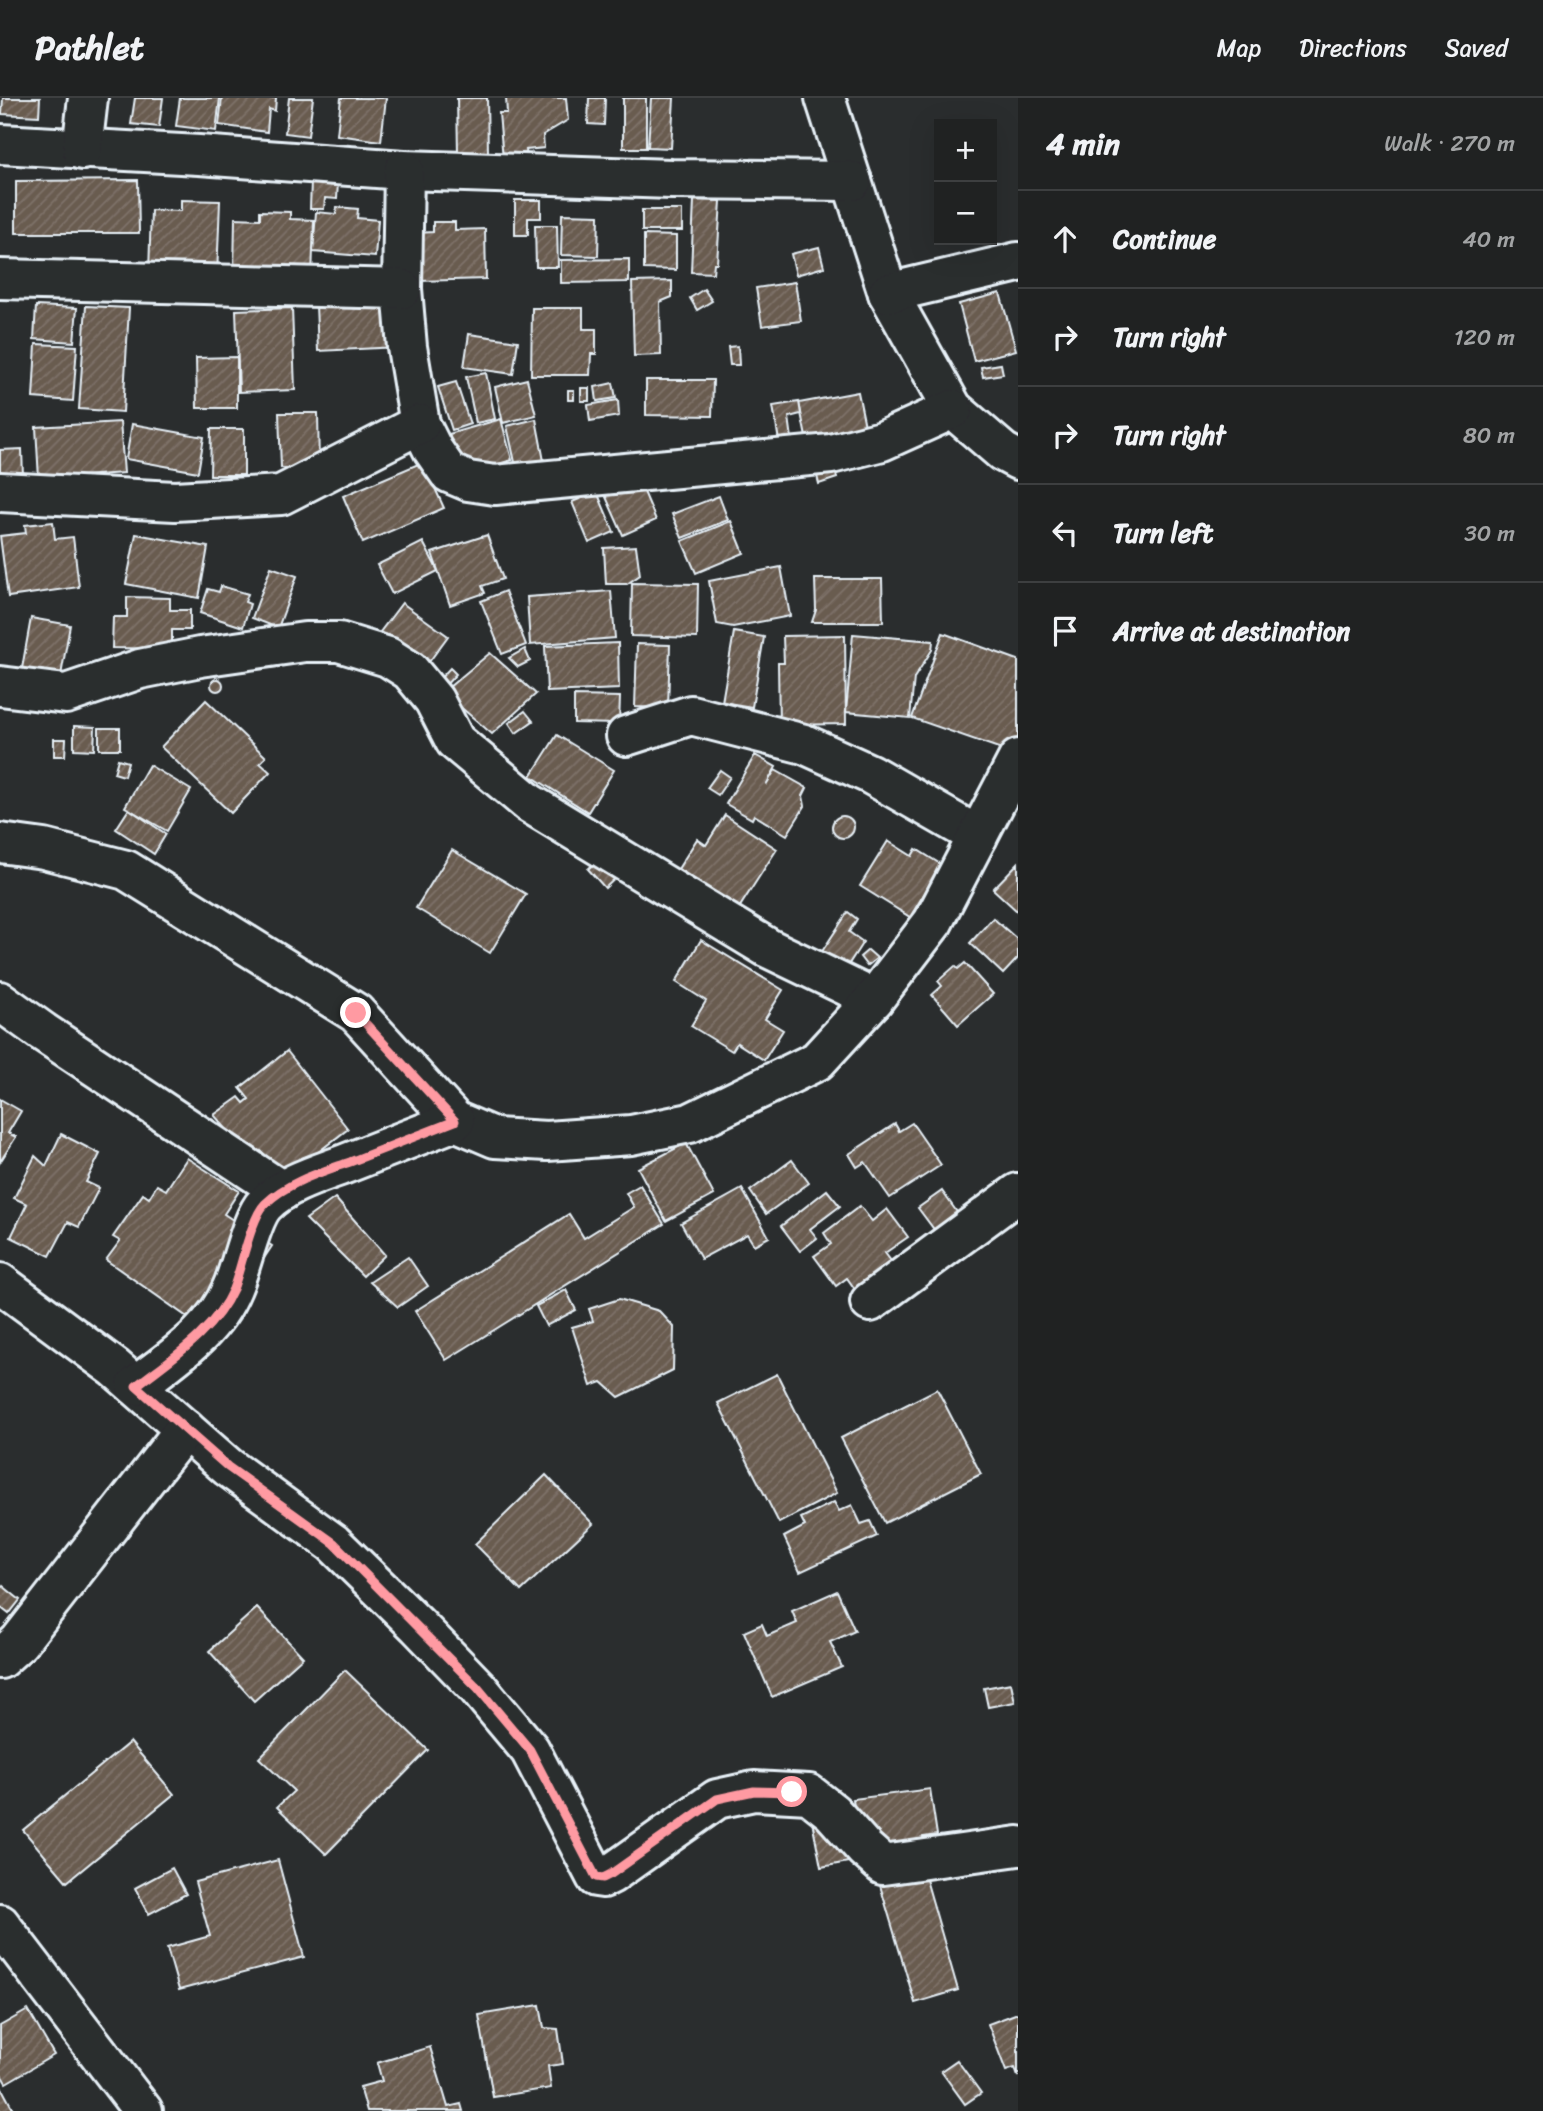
<!DOCTYPE html>
<meta charset="utf-8">
<style>
:root{--surface:#202222;--page:#2d2f2f;--text:#f1f3f6;--muted:#a2a4a5;--line:#3d3f40}
body{margin:0;font-family:Sriracha,sans-serif;background:var(--page);color:var(--text)}
.controls{position:absolute;right:21px;top:21px;display:grid;overflow:hidden;border-radius:0px;box-shadow:0 7px 28px #0002}
.controls button{width:63px;height:63px;display:grid;place-items:center;padding:0;border:0;border-bottom:2px solid var(--line);background:var(--surface);color:var(--text);font:35px sans-serif}
.stop{position:absolute;width:21px;height:21px;margin:-16px;border:5px solid #ff9aa2;border-radius:50%;background:#fff}
.stop.end{background:#ff9aa2;border-color:#fff;box-shadow:0 2px 7px #0008}
.list{margin:0;padding:0;list-style:none}
h2{display:flex;justify-content:space-between;align-items:center;height:91px;margin:0;padding:0 28px;font-size:30px}
h2 small{font-size:23px;font-weight:400;color:var(--muted)}
.list li{display:grid;grid-template-columns:46px 1fr auto;gap:21px;align-items:center;box-sizing:border-box;height:98px;padding:0 28px;border-top:2px solid var(--line)}
.list b{display:block;font-size:26px;white-space:nowrap}
.list em{font-size:23px;font-style:normal;color:var(--muted)}
.icon{flex:none;width:38px;height:38px;fill:none;stroke:currentColor;stroke-width:2;stroke-linecap:round;stroke-linejoin:round}
.map{position:relative;flex:none;width:1018px;height:2013px;overflow:hidden}
header{display:flex;align-items:center;gap:42px;box-sizing:border-box;height:98px;padding:0 35px;background:var(--surface);border-bottom:2px solid var(--line)}
header strong{font-size:33px}
nav{display:flex;gap:38px;margin-inline-start:auto;font-size:24px}
main{display:flex}
aside{flex:1;background:var(--surface)}
.map>svg:first-child{display:block}
</style>
<header>
<strong>Pathlet</strong>
<nav><a>Map</a><a>Directions</a><a>Saved</a></nav>
</header>
<main>
<div class="map">
<svg width="1018" height="2013" viewBox="0 0 1018 2013">
<defs>
<pattern id="building-hatch" width="6" height="6" patternUnits="userSpaceOnUse" patternTransform="scale(1.75)"><rect width="6" height="6" fill="#695b50"/><path d="M-1 1l2-2M0 6l6-6M5 7l2-2" fill="none" stroke="#7e736a"/></pattern>
</defs>
<rect width="100%" height="100%" fill="#2a2d2e"/>
<filter id="ink" filterUnits="userSpaceOnUse"><feTurbulence type="fractalNoise" baseFrequency=".0143" numOctaves="2"/><feDisplacementMap in="SourceGraphic" scale="14" xChannelSelector="R" yChannelSelector="G"/><feConvolveMatrix kernelMatrix="1 2 1 2 8 2 1 2 1" color-interpolation-filters="sRGB"/></filter>
<g filter="url(#ink)">
<!-- building -->
<g fill="url(#building-hatch)" stroke="#e8f1f8" stroke-width="2">
<path d="M3 0H40L39 18 2 16Z"/>
<path d="M135 0H163L159 29 131 26Z"/>
<path d="M180 0H220L216 33 176 28Z"/>
<path d="M222 0H276L275 13 269 11 267 34 219 27Z"/>
<path d="M289 0H313L308 38 285 35Z"/>
<path d="M341 0H386L381 43 337 37Z"/>
<path d="M457 0H487L488 54 458 55Z"/>
<path d="M506 0H566L568 22 543 37 544 50 526 52 527 60 503 61 499 15H507Z"/>
<path d="M589 0H605L604 27 588 26Z"/>
<rect x="623" y="0" width="23" height="50"/>
<path d="M651 0H674L671 50 648 49Z"/>
<path d="M138 82 139 135H16V83Z"/>
<path d="M311 83 338 84 337 101 325 100 324 111H310Z"/>
<path d="M181 102 220 103 217 178 149 175 151 112 181 113Z"/>
<path d="M515 102H541V120H528V137H515Z"/>
<path d="M694 102 721 103 717 165H714L713 175 691 174Z"/>
<path d="M337 109 358 111 357 120 378 122 375 159 313 154 316 114 336 116Z"/>
<rect x="642" y="112" width="40" height="21"/>
<path d="M260 113 290 114V121L314 122 312 179 234 176 235 120 260 121Z"/>
<path d="M562 116 599 117 598 158 561 157Z"/>
<path d="M433 124H455V132L485 131 486 181 419 183 417 135 433 134Z"/>
<path d="M535 127H557L558 169H536Z"/>
<path d="M644 137 676 138V172L644 171Z"/>
<path d="M819 149 824 169 796 177 791 156Z"/>
<path d="M629 161V184L561 185V162Z"/>
<path d="M672 183V199L660 204 661 257 634 258 632 184Z"/>
<path d="M795 184 801 223 762 228 756 190Z"/>
<path d="M704 191 712 203 697 212 690 200Z"/>
<path d="M1000 195 1016 252 974 263 959 206Z"/>
<path d="M397 203 399 249 318 253 316 207Z"/>
<path d="M36 208 77 210 74 244 34 241Z"/>
<path d="M86 208 129 210 123 314 79 311Z"/>
<path d="M292 210 295 292 239 294 236 212Z"/>
<path d="M532 210H583V231H596V256H591L590 277H531Z"/>
<path d="M469 236 518 243 513 276 464 269Z"/>
<path d="M36 246 77 248 73 303 33 300Z"/>
<path d="M738 248 739 267H730L728 249Z"/>
<path d="M237 259V310H197L196 260Z"/>
<path d="M1001 266 1003 276 983 279 981 269Z"/>
<path d="M486 275 495 321 476 325 466 279Z"/>
<path d="M527 281 536 317 503 325 495 289Z"/>
<path d="M646 282H713L712 318 646 317Z"/>
<path d="M456 284 470 326 452 332 438 289Z"/>
<path d="M613 285 616 300 597 303 595 289Z"/>
<rect x="581" y="290" width="8" height="13"/>
<rect x="568" y="292" width="6" height="10"/>
<path d="M858 294 865 328 806 339 799 305Z"/>
<path d="M618 302 619 318 590 323 588 307Z"/>
<path d="M799 304 801 316 789 319 792 341 779 343 773 308Z"/>
<path d="M279 315H318L319 369 281 370Z"/>
<path d="M501 321 512 362 481 371H458L449 336Z"/>
<path d="M536 321 544 363 516 369 507 328Z"/>
<path d="M120 324 124 375 39 381 36 329Z"/>
<path d="M132 326 204 339 198 374 126 361Z"/>
<path d="M211 331H244V377H210Z"/>
<path d="M22 351 23 378 0 379V352Z"/>
<path d="M423 364 444 410 363 445 343 398Z"/>
<path d="M835 372 837 380 819 386 817 378Z"/>
<path d="M636 375 656 422 623 437 602 390Z"/>
<path d="M597 394 614 434 589 445 572 404Z"/>
<path d="M719 398 728 422 682 440 672 416Z"/>
<path d="M731 423 744 455 696 475 682 443Z"/>
<path d="M53 424 55 441 73 439 79 489 8 499 0 438 26 435 25 427Z"/>
<path d="M136 436 208 449 199 500 126 486Z"/>
<path d="M487 437 503 481 482 488 485 495 450 507 432 455Z"/>
<path d="M423 444 438 473 392 496 377 467Z"/>
<path d="M636 448 640 477 627 486H606L604 450Z"/>
<path d="M271 469 297 478 278 530 252 520Z"/>
<path d="M781 469 790 518 733 529 717 526 709 483Z"/>
<path d="M815 481H882L883 524H812L816 512Z"/>
<path d="M632 485 698 486 697 540 631 538Z"/>
<path d="M221 488 248 496 245 504 250 506 243 529 200 515 208 491 219 494Z"/>
<path d="M505 493 526 547 502 556 481 503Z"/>
<path d="M611 493 615 540 530 547 527 499Z"/>
<path d="M127 499 170 500V512H190V532H172V551L112 550 113 519H127Z"/>
<path d="M402 505 448 538 426 568 380 534Z"/>
<path d="M31 520 70 527 60 583 21 576Z"/>
<path d="M734 534 764 539 752 609 722 604Z"/>
<path d="M943 535 1018 562V640L1013 655 912 620Z"/>
<path d="M853 536 933 543 932 552 914 580 910 620 846 614Z"/>
<path d="M845 537 846 626 779 627 778 565H784L783 538Z"/>
<path d="M618 545 619 591 547 594 545 548Z"/>
<path d="M637 546 670 547 668 610 635 609Z"/>
<path d="M525 551 530 563 518 569 509 560Z"/>
<path d="M490 555 536 596 492 636 443 594Z"/>
<path d="M450 570 456 576 443 590 437 584Z"/>
<circle cx="217" cy="587" r="6"/>
<path d="M574 598 620 599 619 626 574 625Z"/>
<path d="M206 602 266 659 260 665 270 674 231 715 161 649Z"/>
<path d="M525 613 533 623 516 635 509 625Z"/>
<path d="M74 628 95 629 94 652 74 651Z"/>
<rect x="99" y="630" width="21" height="21"/>
<path d="M557 637 614 672 588 714 531 678Z"/>
<path d="M54 641H66L65 658H54Z"/>
<path d="M755 657 776 669 766 687 775 672 807 690 803 698 805 708 787 737 754 717 752 721 726 706Z"/>
<path d="M118 661 128 664 124 678 114 675Z"/>
<path d="M149 667 191 692 167 733 125 709Z"/>
<path d="M720 672 730 679 718 697 707 690Z"/>
<path d="M129 711 166 736 154 756 116 731Z"/>
<path d="M725 717 777 751 739 810 678 771 697 741 706 747Z"/>
<circle cx="843" cy="729" r="11"/>
<path d="M888 743 912 758 916 751 942 767 910 819 860 788Z"/>
<path d="M452 752 526 796 490 855 416 810Z"/>
<path d="M604 757 621 775 605 790 588 771Z"/>
<path d="M1018 765V814L993 791Z"/>
<path d="M848 814 857 821 849 834 863 844 843 875 819 858Z"/>
<path d="M993 820 1018 842V860L1003 876 970 845Z"/>
<path d="M701 842 783 892 765 921 783 932 764 962 737 945 732 953 691 928 706 903 676 884Z"/>
<path d="M868 852 877 860 867 868 860 859Z"/>
<path d="M965 865 993 896 958 927 932 897 942 888 938 883 955 868 958 871Z"/>
<path d="M287 953 348 1031 287 1078 261 1053 253 1061 214 1017 239 999 244 1005 249 1001 240 990Z"/>
<path d="M0 1001 21 1013 8 1035 16 1039 0 1064Z"/>
<path d="M912 1025 941 1067 890 1100 865 1064 857 1069 849 1056 895 1026 899 1033Z"/>
<path d="M61 1036 100 1056 86 1084 99 1090 79 1129 68 1124 50 1158 11 1139 27 1106 14 1100 35 1058 46 1068Z"/>
<path d="M686 1045 714 1097 666 1123 638 1070Z"/>
<path d="M187 1060 239 1093 224 1116 272 1148 242 1194 213 1188 190 1221 106 1162 120 1143 113 1139 143 1096 149 1100 157 1087 166 1092Z"/>
<path d="M792 1062 809 1085 766 1116 750 1093Z"/>
<path d="M640 1087 664 1126 446 1262 415 1213 569 1116 584 1140 634 1109 626 1095Z"/>
<path d="M742 1091 769 1139 754 1147 747 1136 701 1161 681 1125Z"/>
<path d="M827 1092 840 1108 810 1131 817 1140 800 1153 781 1128Z"/>
<path d="M942 1093 959 1117 936 1134 918 1110Z"/>
<path d="M335 1100 385 1157 363 1178 306 1121Z"/>
<path d="M860 1108 872 1123 887 1111 908 1139 885 1155 894 1167 857 1194 847 1180 836 1188 814 1158 831 1146 824 1135Z"/>
<path d="M408 1159 428 1188 398 1209 370 1184Z"/>
<path d="M566 1192 576 1212 546 1228 536 1208Z"/>
<path d="M619 1201 659 1213 674 1229 673 1272 619 1299 602 1284 591 1288 572 1229 593 1223 589 1211Z"/>
<path d="M777 1276 837 1395 779 1425 718 1305Z"/>
<path d="M937 1291 981 1376 885 1425 841 1340Z"/>
<path d="M546 1377 593 1426 521 1493 475 1446Z"/>
<path d="M834 1404 839 1413 852 1407 861 1426 870 1423 877 1438 800 1474 784 1439 805 1428 801 1420Z"/>
<path d="M3 1488 20 1502 9 1516 0 1509V1492Z"/>
<path d="M837 1493 855 1533 830 1544 842 1569 772 1599 744 1534 762 1526 767 1538 797 1525 792 1513Z"/>
<path d="M257 1510 303 1559 254 1603 209 1553Z"/>
<path d="M345 1572 428 1652 326 1756 277 1709 294 1693 259 1660Z"/>
<path d="M1011 1585 1015 1604 988 1609 984 1590Z"/>
<path d="M130 1644 174 1696 67 1784 23 1732Z"/>
<path d="M930 1691 937 1737 923 1739 926 1761 860 1757 853 1701Z"/>
<path d="M842 1695 854 1763 821 1769 808 1702Z"/>
<path d="M278 1762 304 1859 179 1892 167 1850 210 1838 195 1784Z"/>
<path d="M172 1770 186 1796 149 1816 135 1790Z"/>
<path d="M923 1771 958 1892 915 1905 879 1784Z"/>
<path d="M540 1907 544 1930 558 1931 563 1966 548 1968 551 1990 493 1999 479 1917Z"/>
<path d="M28 1912 54 1957 6 1985 0 1975V1928Z"/>
<path d="M1018 1915V1979L1015 1970 1006 1973 988 1926Z"/>
<path d="M430 1949 448 2009 461 2006 463 2013H367L360 1989 382 1983 377 1965Z"/>
<path d="M957 1962 981 1995 965 2006 941 1973Z"/>
<path d="M0 1987 14 2013H0Z"/>
</g>
<g fill="none" stroke-linecap="round" stroke-linejoin="round">
<!-- minor casing -->
<g stroke="#e8f1f8" stroke-width="44">
<g id="minor">
<path d="M825 0 888 195 953 311 1003 354 1018 362"/>
<path d="M0 46 199 57 404 72 672 81 852 83"/>
<path d="M82 52 88 0"/>
<path d="M404 72 402 191 407 249 420 326 433 352 449 375 468 383 495 387 831 356 882 343 953 311"/>
<path d="M0 181 402 191"/>
<path d="M888 195 1018 164"/>
<path d="M0 394 175 403 281 397 420 326"/>
<path d="M0 588 66 596 140 571 200 559 305 544H339L388 559 410 573 434 602 455 643 529 705 768 850 874 901"/>
<path d="M626 638 691 617 804 646 870 676 978 738"/>
<path d="M0 745 44 751 126 772 356 915 455 1023 495 1040 547 1043 631 1037 690 1025 817 963 874 901 933 824 1018 661"/>
<path d="M0 903 43 934 282 1093"/>
<path d="M0 1185 115 1270 228 1369 333 1445 418 1528 478 1590 530 1652 596 1779 603 1780 611 1776 717 1701 754 1693 809 1696 832 1714 865 1751 883 1767 1018 1748"/>
<path d="M870 1204 1018 1095"/>
<path d="M136 1288C172 1260 214 1234 232 1190 241 1171 251 1120 265 1106 287 1084 322 1075 350 1064 385 1050 420 1037 455 1023"/>
<path d="M0 1561 19 1544 185 1331"/>
<path d="M0 1826 143 2013"/>
</g>
</g>
<!-- minor -->
<use href="#minor" stroke="#2a2d2e" stroke-width="38"/>
</g>
</g>
<g fill="none" stroke-linecap="round" stroke-linejoin="round" filter="url(#ink)">
<!-- route -->
<path stroke="#ff9aa2" stroke-width="9" d="M356 915 455 1023C420 1037 385 1050 350 1064 322 1074 287 1084 265 1106 251 1120 241 1171 233 1191 214 1234 172 1260 136 1288L228 1369 334 1445 478 1590 530 1652 596 1779 603 1780 611 1776 717 1701 754 1693 792 1694"/>
</g>
</svg>
<div class="controls">
<button>+</button>
<button>−</button>
</div>
<div class="stop" style="left:792px;top:1694px"></div>
<div class="stop end" style="left:356px;top:915px"></div>
</div>
<aside>
<h2>4 min<small>Walk · 270 m</small></h2>
<ul class="list">
<li><svg class="icon" aria-label="ahead" viewBox="0 0 24 24"><path d="M12 20V5M6 11l6-6 6 6"/></svg><div><b>Continue</b></div><em>40 m</em></li>
<li><svg class="icon" aria-label="right" viewBox="0 0 24 24"><path d="M7 20v-9h11M14 6l5 5-5 5"/></svg><div><b>Turn right</b></div><em>120 m</em></li>
<li><svg class="icon" aria-label="right" viewBox="0 0 24 24"><path d="M7 20v-9h11M14 6l5 5-5 5"/></svg><div><b>Turn right</b></div><em>80 m</em></li>
<li><svg class="icon" aria-label="left" viewBox="0 0 24 24"><path d="M17 20v-9H6M10 6l-5 5 5 5"/></svg><div><b>Turn left</b></div><em>30 m</em></li>
<li><svg class="icon" aria-label="arrive" viewBox="0 0 24 24"><path d="M6 21V4h12l-3 4 3 4H6"/></svg><div><b>Arrive at destination</b></div></li>
</ul>
</aside>
</main>
